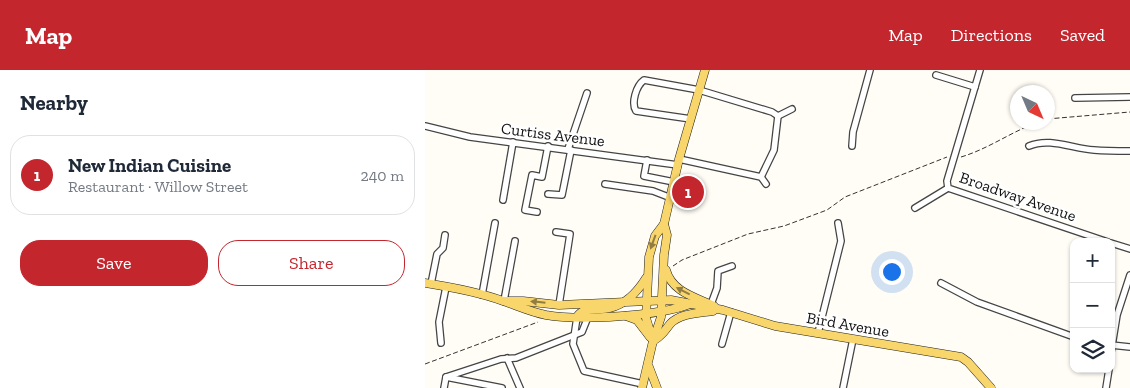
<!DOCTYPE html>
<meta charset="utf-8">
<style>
:root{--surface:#fff;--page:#f6f6f7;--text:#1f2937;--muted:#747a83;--line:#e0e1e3;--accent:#c4262e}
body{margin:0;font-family:"Zilla Slab",serif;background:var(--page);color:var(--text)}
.controls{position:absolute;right:15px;bottom:15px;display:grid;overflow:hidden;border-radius:10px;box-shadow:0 1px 4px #0004}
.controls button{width:45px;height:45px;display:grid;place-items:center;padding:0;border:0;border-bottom:1px solid var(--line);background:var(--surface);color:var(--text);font:25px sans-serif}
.compass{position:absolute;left:585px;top:15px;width:45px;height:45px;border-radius:50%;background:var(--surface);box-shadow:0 1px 4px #0004;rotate:136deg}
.you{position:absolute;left:466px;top:201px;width:18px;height:18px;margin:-12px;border:4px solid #fff;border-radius:50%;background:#1a73e8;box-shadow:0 0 0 8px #1a73e833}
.badge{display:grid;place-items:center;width:32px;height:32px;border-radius:50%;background:var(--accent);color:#fff;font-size:16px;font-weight:700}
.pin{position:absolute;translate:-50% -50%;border:2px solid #fff;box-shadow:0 1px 5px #0006}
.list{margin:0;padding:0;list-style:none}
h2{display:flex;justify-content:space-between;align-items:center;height:65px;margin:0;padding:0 20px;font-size:21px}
h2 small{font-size:16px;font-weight:400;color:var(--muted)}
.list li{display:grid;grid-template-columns:32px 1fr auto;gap:15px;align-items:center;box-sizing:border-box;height:80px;margin:0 10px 10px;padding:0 10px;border:1px solid var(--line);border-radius:20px}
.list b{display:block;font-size:19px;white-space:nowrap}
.list p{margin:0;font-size:16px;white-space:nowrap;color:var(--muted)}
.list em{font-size:16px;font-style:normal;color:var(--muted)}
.actions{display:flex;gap:10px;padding:15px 20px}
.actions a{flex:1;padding:11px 0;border:1px solid var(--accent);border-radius:20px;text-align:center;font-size:18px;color:var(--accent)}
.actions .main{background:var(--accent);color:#fff}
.icon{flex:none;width:28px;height:28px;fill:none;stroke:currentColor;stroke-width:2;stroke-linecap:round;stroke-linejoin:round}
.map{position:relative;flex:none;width:705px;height:318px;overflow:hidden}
header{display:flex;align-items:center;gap:30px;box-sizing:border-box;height:70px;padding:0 25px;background:var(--accent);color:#fff}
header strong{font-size:24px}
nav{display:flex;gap:28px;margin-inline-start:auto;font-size:18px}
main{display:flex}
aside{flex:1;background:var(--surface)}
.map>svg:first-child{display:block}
</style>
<header>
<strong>Map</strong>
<nav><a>Map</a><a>Directions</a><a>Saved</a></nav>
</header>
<main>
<aside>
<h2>Nearby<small></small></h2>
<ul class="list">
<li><span class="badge">1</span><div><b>New Indian Cuisine</b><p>Restaurant · Willow Street</p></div><em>240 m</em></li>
</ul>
<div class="actions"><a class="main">Save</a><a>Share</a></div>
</aside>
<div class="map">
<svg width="705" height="318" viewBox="0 0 705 318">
<rect width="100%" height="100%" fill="#fffdf5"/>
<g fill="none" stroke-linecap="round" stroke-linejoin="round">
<!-- minor casing -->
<g stroke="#444" stroke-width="8">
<g id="minor">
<path d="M555 0 522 111 523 118 683 172"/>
<path d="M511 5 550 17"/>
<path d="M650 28 705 27"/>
<path d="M353 46 367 39"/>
<path d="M266 49 211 41C206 33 211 16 219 10L274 20 347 42 353 46"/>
<path d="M0 56 45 67 253 95"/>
<path d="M427 76 428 62 445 0"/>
<path d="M604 76C625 67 648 79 669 80 681 81 693 81 705 81"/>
<path d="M143 79 162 23"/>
<path d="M254 89 336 107 341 114"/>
<path d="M222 90 219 106 249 112"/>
<path d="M336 107 349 80 353 46"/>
<path d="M180 114 228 121 246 128"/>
<path d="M123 124 137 125 146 80"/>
<path d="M78 130 88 72"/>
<path d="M490 138 523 118"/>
<path d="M112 142 100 140 107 105 117 107 123 76"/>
<path d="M131 162 145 164 134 235"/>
<path d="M686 173 705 179"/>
<path d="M516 213 552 232 649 267"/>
<path d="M6 214 12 184 18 178 20 165"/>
<path d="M57 225 70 153"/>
<path d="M79 231 90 171"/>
<path d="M285 237 292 218 293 201 307 196"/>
<path d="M152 247 148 274 159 301 218 314"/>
<path d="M393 263 416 171 413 153"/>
<path d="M16 273 14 252 21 217"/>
<path d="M297 274 306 242"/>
<path d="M686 275 705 277"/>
<path d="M686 282 692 245 705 205"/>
<path d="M82 288 95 318"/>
<path d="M21 307 77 318"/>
<path d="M19 318 21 307 76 289 91 288 157 262 163 247"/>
<path d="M418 318 428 269"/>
<path d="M681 318 684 299"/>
</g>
</g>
<!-- major casing -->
<g stroke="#222" stroke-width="9">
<g id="major">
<path d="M241 200C247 222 270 227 289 236"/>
<path d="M0 213C26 217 53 222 78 231 93 236 106 242 121 245 155 251 234 246 265 234"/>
<path d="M79 231H98L134 235 246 230 298 240 350 256 536 287 543 292 566 318"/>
<path d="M201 246 212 250 225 267"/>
<path d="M152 247C158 236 174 241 185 238 201 234 213 221 221 208"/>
<path d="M228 271 221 248 224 187 230 166 239 154 254 89 280 0"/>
<path d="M228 271C236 266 239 262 245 254 255 243 275 243 288 241"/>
<path d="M224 297 232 318"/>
<path d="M217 318 228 271 236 247 239 185 242 165 239 154"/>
</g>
</g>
<!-- path -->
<g stroke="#333" stroke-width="1" stroke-dasharray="5 2.5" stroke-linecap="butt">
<path d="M622 49 705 42"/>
<path d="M536 87C563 79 586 62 613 52"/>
<path d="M248 196 257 190 323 164 359 156 402 140 420 127 522 87"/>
<path d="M0 294 113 252"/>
</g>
<!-- minor -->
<use href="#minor" stroke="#fff" stroke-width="5.5"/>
<!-- major -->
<use href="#major" stroke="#f9d66b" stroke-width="8"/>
</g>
<!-- one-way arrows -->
<defs><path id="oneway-solid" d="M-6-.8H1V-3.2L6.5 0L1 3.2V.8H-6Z" transform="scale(1.25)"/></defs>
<g fill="#917d42">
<use href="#oneway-solid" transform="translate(228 172) rotate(110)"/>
<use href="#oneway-solid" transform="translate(258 221) rotate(-153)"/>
<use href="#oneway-solid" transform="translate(113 232) rotate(-174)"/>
</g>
<g text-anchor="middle" stroke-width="5" stroke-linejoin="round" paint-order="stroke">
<!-- street labels -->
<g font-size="16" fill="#111" stroke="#fff">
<text transform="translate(128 64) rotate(7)" y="6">Curtiss Avenue</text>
<text transform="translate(593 126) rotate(19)" y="6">Broadway Avenue</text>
<text transform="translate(423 254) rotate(10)" y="6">Bird Avenue</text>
</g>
</g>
</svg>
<div class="controls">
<button>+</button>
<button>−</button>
<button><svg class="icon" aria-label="layers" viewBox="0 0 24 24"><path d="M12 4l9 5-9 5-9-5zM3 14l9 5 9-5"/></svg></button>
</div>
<svg class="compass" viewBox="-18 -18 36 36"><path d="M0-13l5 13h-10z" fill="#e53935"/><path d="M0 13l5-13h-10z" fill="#747a83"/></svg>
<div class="you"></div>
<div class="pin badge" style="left:263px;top:122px">1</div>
</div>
</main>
